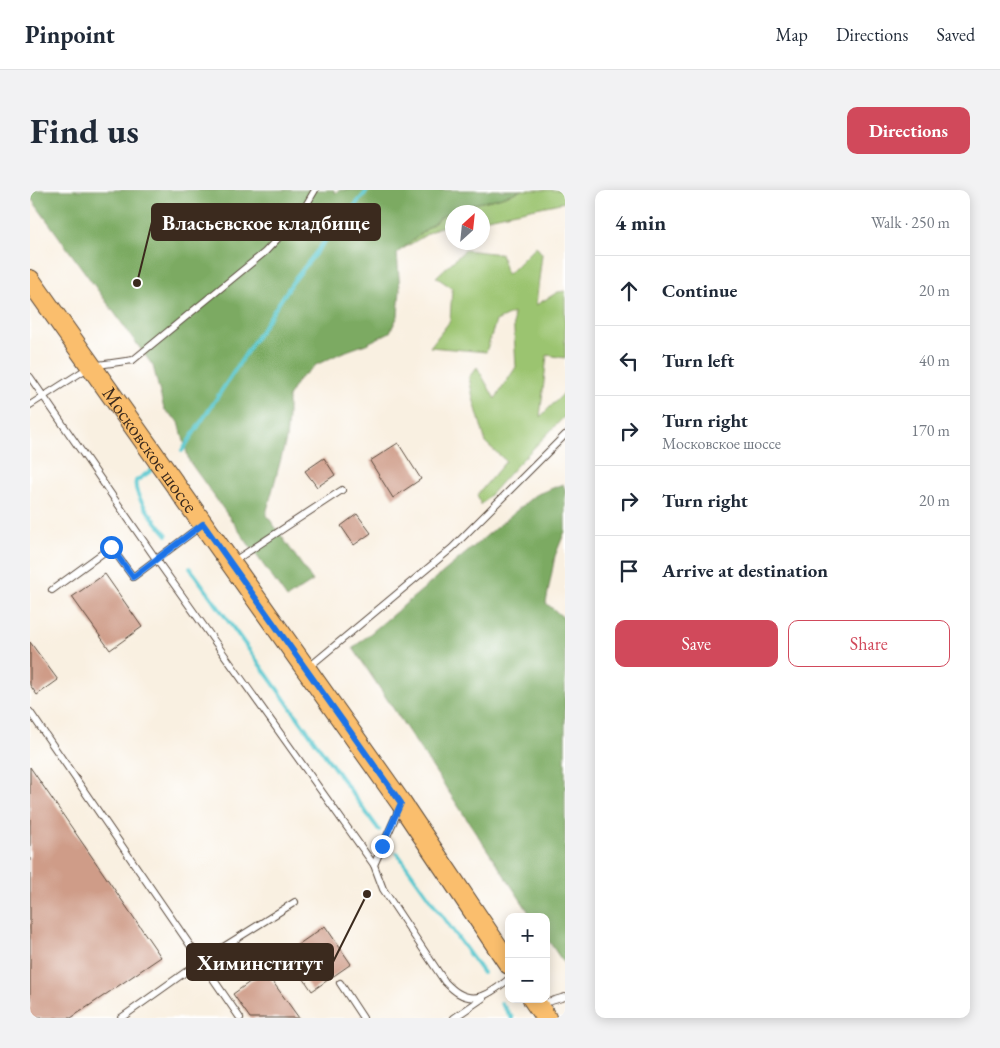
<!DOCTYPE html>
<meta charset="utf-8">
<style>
:root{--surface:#fff;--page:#f2f2f3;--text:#1f2937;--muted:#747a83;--line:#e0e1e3;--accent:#d1495b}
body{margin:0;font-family:"EB Garamond",serif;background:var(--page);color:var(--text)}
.controls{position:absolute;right:15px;bottom:15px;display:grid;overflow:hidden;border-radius:10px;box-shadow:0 2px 12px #0003}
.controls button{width:45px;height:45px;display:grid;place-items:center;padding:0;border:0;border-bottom:1px solid var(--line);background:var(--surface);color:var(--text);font:25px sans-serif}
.compass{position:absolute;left:415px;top:15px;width:45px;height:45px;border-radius:50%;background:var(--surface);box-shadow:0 2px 12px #0003;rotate:27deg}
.stop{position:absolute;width:15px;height:15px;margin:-11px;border:4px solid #1a73e8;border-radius:50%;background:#fff}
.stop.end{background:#1a73e8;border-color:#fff;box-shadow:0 1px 5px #0008}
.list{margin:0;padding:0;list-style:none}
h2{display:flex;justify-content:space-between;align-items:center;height:65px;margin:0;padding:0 20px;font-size:21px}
h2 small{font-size:16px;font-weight:400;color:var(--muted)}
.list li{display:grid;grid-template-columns:32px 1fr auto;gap:15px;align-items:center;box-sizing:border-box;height:70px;padding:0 20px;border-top:1px solid var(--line)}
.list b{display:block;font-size:19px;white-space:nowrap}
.list p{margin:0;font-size:16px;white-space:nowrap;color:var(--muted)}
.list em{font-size:16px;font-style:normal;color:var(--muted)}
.actions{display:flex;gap:10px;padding:15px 20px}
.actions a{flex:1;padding:11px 0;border:1px solid var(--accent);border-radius:10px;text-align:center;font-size:18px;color:var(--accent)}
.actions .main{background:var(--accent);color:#fff}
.icon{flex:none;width:28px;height:28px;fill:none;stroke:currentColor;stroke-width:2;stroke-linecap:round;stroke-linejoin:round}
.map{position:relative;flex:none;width:535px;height:828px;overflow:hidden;border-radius:10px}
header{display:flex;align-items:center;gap:30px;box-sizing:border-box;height:70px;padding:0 25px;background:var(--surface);border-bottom:1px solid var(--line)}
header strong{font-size:24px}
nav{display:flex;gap:28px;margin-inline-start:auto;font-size:18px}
.intro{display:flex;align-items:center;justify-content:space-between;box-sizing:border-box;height:120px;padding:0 30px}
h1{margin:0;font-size:35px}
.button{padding:12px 22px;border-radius:10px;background:var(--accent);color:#fff;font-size:18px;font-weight:700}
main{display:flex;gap:30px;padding:0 30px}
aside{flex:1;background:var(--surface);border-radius:10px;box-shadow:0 2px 12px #0003}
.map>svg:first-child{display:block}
</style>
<header>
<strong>Pinpoint</strong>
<nav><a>Map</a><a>Directions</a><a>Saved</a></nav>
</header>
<div class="intro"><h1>Find us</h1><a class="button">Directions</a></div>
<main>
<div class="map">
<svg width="535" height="828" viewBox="0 0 535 828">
<rect width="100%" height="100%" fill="#fff"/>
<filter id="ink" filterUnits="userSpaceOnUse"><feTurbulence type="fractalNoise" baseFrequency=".02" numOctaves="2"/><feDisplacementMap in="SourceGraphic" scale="10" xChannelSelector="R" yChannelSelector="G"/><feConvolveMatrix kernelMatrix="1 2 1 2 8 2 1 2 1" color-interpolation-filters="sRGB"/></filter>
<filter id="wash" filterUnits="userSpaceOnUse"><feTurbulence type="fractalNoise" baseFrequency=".0096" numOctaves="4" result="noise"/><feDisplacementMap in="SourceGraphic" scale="20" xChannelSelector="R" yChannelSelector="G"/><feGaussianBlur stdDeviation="1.12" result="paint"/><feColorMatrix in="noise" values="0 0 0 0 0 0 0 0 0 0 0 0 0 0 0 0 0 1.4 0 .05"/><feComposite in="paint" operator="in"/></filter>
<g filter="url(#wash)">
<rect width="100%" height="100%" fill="#f9f0e1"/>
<!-- green -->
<g fill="#9bc470" stroke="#6b7747">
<path d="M492 0H535V12L453 29 452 22H422V35L407 38 366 63 413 26 432 17 469 8Z"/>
<path d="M506 56 512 64 506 115 528 102 535 101V168L517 165 510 227 535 202V226L487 275 451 315 447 305 476 271 456 253 443 208 439 187 447 177 465 209 486 177 483 123 466 131 456 162 400 157 420 131 422 98 406 87 435 60 471 64 477 85Z"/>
</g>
<!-- forest -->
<g fill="#7caa62" stroke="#5c6a40">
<path d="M0 0H304L305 3 309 0H492L469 8 432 17 413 26 367 63 370 100 368 126 360 142 336 154 311 163 286 175 269 189 258 207V226L256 250 236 324 283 391 257 408 159 271 149 232 134 219 123 176 0 7Z"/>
<path d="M533 294 535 300V341L525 366 516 413 535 429V775L516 747V727H502L323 458 505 305Z"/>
</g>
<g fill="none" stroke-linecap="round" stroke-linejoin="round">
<!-- stream -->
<g stroke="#5ac8cf" stroke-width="4">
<path d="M152 261 262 93 307 36 338 0"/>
<path d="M122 280 106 291C102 306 128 334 137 345"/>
<path d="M160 378 349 640"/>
<path d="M367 663 453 783"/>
<path d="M471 813 482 828"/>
</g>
</g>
<g id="blocks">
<!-- building -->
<g fill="#cf9c88">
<path d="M368 253 391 289 363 308 340 271Z"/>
<path d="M294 268 305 285 287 297 275 281Z"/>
<path d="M327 324 341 343 324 355 311 336Z"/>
<path d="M75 384 112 437 80 460 42 407Z"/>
<path d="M0 452 28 490 7 505 0 495Z"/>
<path d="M0 577 131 767 41 828H0Z"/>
<path d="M295 736 321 774 282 801 256 763Z"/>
<path d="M235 781 269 828H220L203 804Z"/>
</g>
</g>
</g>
<g filter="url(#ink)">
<use href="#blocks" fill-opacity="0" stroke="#58483b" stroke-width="1"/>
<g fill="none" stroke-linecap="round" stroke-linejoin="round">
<!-- lane casing -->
<g stroke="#58483b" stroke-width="8">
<g id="lane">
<path d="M0 187 126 369 344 675"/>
<path d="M0 215 61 176 103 170 235 62 271 24 285 0"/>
<path d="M204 371 312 300"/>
<path d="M22 400 81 357 103 387 172 335"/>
<path d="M279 477 422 358 535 245"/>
<path d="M0 522 210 828"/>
<path d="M370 617 344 675 353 699 415 792C419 796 423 800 428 803 448 815 463 801 479 789"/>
<path d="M310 793 333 828"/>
<path d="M511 814 535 807"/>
<path d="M91 828 171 771 265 712"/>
<path d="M424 828 453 808"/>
</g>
</g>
<!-- primary casing -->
<g stroke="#58483b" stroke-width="22">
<g id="primary">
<path id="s1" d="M0 90 371 613 479 774"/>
<path d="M503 809 516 828"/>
</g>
</g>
<!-- lane -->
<use href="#lane" stroke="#fff" stroke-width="6"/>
<!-- primary -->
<use href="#primary" stroke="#fabe6d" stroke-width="20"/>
</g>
</g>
<g fill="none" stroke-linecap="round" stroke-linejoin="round" filter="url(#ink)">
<!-- route -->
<path stroke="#1a73e8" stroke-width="6" d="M81 357 103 387 173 334 371 613 352 656"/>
</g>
<g text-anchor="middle" stroke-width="4" stroke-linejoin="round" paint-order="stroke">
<!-- street labels -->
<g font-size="20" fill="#3b2a1e" stroke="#fff">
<text dy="7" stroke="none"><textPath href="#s1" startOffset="208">Московское шоссе</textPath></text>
</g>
</g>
<!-- callouts -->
<path fill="none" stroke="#3b2a1e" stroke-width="2" d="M107 93L122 32M337 704L303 772"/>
<g fill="#3b2a1e" stroke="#fff" stroke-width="2">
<circle cx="107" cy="93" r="5"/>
<circle cx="337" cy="704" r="5"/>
</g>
<g fill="#3b2a1e" stroke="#3b2a1e" stroke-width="2">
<rect x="122" y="14" width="228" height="36" rx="5"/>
<rect x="157" y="754" width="146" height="36" rx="5"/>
</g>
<g font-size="21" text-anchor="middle" font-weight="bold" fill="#fff">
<text x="236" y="40">Власьевское кладбище</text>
<text x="230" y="780">Химинститут</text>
</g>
</svg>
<div class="controls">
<button>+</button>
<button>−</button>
</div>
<svg class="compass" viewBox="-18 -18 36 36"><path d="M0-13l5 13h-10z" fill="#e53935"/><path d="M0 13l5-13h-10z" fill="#747a83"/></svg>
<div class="stop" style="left:81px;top:357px"></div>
<div class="stop end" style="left:352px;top:656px"></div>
</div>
<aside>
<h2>4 min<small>Walk · 250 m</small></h2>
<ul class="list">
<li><svg class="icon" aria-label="ahead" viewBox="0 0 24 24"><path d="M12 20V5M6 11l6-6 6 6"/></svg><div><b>Continue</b></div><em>20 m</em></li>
<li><svg class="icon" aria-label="left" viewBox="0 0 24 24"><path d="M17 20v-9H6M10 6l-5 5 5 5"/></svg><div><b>Turn left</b></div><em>40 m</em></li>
<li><svg class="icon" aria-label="right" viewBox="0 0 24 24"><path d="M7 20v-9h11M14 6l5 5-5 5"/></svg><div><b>Turn right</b><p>Московское шоссе</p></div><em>170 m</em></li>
<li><svg class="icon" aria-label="right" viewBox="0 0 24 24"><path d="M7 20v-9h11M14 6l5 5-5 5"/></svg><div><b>Turn right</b></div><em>20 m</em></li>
<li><svg class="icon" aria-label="arrive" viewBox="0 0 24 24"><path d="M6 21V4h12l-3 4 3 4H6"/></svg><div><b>Arrive at destination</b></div></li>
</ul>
<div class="actions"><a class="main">Save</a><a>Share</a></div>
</aside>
</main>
